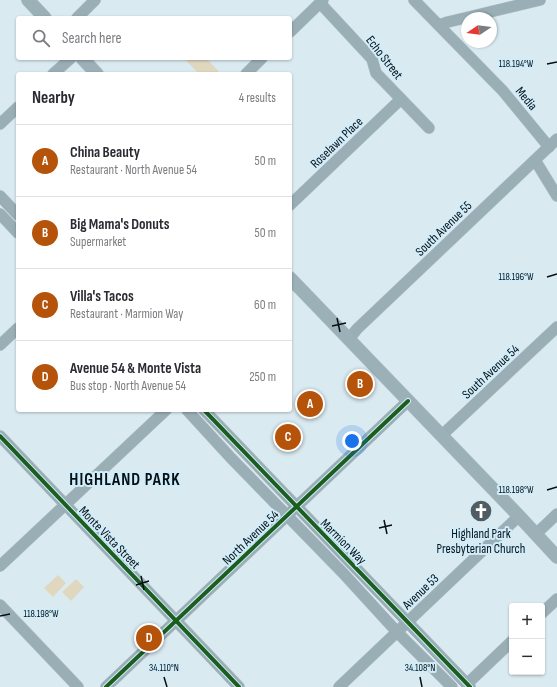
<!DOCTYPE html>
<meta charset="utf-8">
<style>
:root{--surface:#fff;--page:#f7f7f7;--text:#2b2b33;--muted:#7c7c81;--line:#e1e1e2;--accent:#b45309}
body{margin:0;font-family:"Sofia Sans Condensed",sans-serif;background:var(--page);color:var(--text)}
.controls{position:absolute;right:12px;bottom:12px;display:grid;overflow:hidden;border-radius:4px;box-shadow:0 1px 3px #0004}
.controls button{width:36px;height:36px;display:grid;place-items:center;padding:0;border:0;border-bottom:1px solid var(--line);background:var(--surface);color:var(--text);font:20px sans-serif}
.compass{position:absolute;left:461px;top:12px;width:36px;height:36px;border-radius:50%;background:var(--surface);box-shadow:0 1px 3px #0004;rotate:257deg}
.you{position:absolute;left:352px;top:441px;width:14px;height:14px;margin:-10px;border:3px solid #fff;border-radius:50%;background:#1a73e8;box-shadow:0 0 0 6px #1a73e833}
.badge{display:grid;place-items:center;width:26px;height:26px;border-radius:50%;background:var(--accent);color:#fff;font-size:13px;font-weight:700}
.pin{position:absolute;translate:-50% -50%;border:2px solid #fff;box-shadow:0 1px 4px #0006}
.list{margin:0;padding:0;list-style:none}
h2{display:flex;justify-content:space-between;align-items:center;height:52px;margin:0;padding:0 16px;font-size:17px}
h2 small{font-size:13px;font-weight:400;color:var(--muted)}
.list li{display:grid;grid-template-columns:26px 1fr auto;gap:12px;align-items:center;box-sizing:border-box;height:72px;padding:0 16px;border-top:1px solid var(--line)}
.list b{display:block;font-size:15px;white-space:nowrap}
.list p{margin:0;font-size:13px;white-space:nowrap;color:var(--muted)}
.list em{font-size:13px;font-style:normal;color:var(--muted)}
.icon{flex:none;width:22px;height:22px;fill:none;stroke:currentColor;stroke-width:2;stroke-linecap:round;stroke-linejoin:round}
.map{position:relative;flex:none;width:557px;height:687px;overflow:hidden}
.search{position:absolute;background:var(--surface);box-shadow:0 1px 3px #0004;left:16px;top:16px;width:276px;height:44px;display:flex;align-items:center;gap:10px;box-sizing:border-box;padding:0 14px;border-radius:4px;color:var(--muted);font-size:15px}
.panel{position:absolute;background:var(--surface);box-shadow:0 1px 3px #0004;left:16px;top:72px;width:276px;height:340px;border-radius:4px}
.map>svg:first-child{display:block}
</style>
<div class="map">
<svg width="557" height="687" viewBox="0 0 557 687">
<rect width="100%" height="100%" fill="#daeaf1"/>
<!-- green -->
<g fill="#e0d7bf">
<path d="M184 58H206L221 74H199Z"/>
<path d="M58 575 66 583 53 597 44 588Z"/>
<path d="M76 579 84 587 71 601 62 592Z"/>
</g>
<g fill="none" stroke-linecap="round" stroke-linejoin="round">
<!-- minor casing -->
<g stroke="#bac6cc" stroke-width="12">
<g id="minor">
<path d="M414 0 503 91 549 147"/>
<path d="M320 3 372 59 376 73 429 128"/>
<path d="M77 18 95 0"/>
<path d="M439 25 448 22 540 0"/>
<path d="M290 32 323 0"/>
<path d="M53 74 71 58"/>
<path d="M246 74 262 58"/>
<path d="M0 124 18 107"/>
<path d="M535 160 557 196"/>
<path d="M0 196 18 215"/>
<path d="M290 205 401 99"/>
<path d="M0 214 18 233"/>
<path d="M349 339 357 329 557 139"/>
<path d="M0 345 18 328"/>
<path d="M187 410 231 458 343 573 397 632 452 687"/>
<path d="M204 410 470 687"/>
<path d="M0 436 239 687"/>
<path d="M441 436 557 327"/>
<path d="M536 534 557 514"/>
<path d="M0 566 166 410"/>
<path d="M0 605 78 687"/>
<path d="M542 613 557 599"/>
<path d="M467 684 512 641"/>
<path d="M106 687 408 401"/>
<path d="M339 687 519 516"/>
</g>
</g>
<!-- major casing -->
<g stroke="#bac6cc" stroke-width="14">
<g id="major">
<path d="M28 0 45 18"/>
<path d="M82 58 97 74"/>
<path d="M290 278 519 516 557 557"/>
</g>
</g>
<!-- minor -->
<use href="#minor" stroke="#9aaeb6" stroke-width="11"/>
<!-- major -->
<use href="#major" stroke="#9cb0b8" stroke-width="13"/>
<!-- tram -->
<g stroke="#99a9b0" stroke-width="1">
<path d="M0 202 18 221"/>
<path d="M198 410 462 687"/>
</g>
<!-- cycleway casing -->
<g stroke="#d1edfa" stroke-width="6">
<g id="cycleway">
<path d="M204 410 470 687"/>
<path d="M0 436 239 687"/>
<path d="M106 687 408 401"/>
</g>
</g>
<!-- cycleway -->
<use href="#cycleway" stroke="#1b5e20" stroke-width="4"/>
</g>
<!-- ticks -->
<path fill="none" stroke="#060f14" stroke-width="1.5" d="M547 64 557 62M547 277 557 274M337 318 340 332M332 326 346 323M547 490 557 487M384 520 387 534M379 528 392 525M141 576 144 590M136 585 149 581M0 616 10 614M164 677 167 687M420 677 422 687"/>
<!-- icons -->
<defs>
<g id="church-disc" transform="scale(1.15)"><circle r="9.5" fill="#505c61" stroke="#d1edfa"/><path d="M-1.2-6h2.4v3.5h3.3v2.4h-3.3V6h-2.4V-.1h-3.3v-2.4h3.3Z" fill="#fff"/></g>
</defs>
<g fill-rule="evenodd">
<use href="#church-disc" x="481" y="511"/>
</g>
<g text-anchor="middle" stroke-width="4" stroke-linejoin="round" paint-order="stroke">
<!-- street labels -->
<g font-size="13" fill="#060f14" stroke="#d1edfa">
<text transform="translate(385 57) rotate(52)" y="5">Echo Street</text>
<text transform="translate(527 98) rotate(50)" y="5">Media</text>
<text transform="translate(336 142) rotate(-44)" y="5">Roselawn Place</text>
<text transform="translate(443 228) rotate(-44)" y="5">South Avenue 55</text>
<text transform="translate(490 371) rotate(-43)" y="5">South Avenue 54</text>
<text transform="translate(110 537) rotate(46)" y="5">Monte Vista Street</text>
<text transform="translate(250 537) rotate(-44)" y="5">North Avenue 54</text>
<text transform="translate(344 541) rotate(45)" y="5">Marmion Way</text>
<text transform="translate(420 591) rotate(-44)" y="5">Avenue 53</text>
</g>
<!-- poi labels -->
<g font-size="13" fill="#060f14" stroke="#d1edfa">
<text x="481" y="538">Highland Park<tspan x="481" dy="15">Presbyterian Church</tspan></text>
</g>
<!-- district labels -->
<g font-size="17" font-weight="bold" letter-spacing="1" fill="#060f14" stroke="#d1edfa">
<text x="125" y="485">HIGHLAND PARK</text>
</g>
</g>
<g font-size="10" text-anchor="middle" fill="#060f14" stroke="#d1edfa" stroke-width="4" stroke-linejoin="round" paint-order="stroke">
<text x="516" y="67">118.194°W</text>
<text x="516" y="280">118.196°W</text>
<text x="516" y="493">118.198°W</text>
<text x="41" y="617">118.198°W</text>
<text x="164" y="671">34.110°N</text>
<text x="420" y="671">34.108°N</text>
</g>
</svg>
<div class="controls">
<button>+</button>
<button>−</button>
</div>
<svg class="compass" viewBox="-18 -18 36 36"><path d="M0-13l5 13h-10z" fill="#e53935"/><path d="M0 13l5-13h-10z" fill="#7c7c81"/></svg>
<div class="you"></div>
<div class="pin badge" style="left:310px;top:404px">A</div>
<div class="pin badge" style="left:360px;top:384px">B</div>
<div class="pin badge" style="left:288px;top:437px">C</div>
<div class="pin badge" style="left:149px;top:638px">D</div>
<div class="search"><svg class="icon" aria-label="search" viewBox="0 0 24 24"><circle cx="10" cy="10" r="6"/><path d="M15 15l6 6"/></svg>Search here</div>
<section class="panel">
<h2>Nearby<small>4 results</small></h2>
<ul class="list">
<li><span class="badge">A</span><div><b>China Beauty</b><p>Restaurant · North Avenue 54</p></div><em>50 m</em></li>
<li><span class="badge">B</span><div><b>Big Mama's Donuts</b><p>Supermarket</p></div><em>50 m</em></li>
<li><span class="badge">C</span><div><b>Villa's Tacos</b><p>Restaurant · Marmion Way</p></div><em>60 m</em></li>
<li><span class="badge">D</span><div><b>Avenue 54 &amp; Monte Vista</b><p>Bus stop · North Avenue 54</p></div><em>250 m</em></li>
</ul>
</section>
</div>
